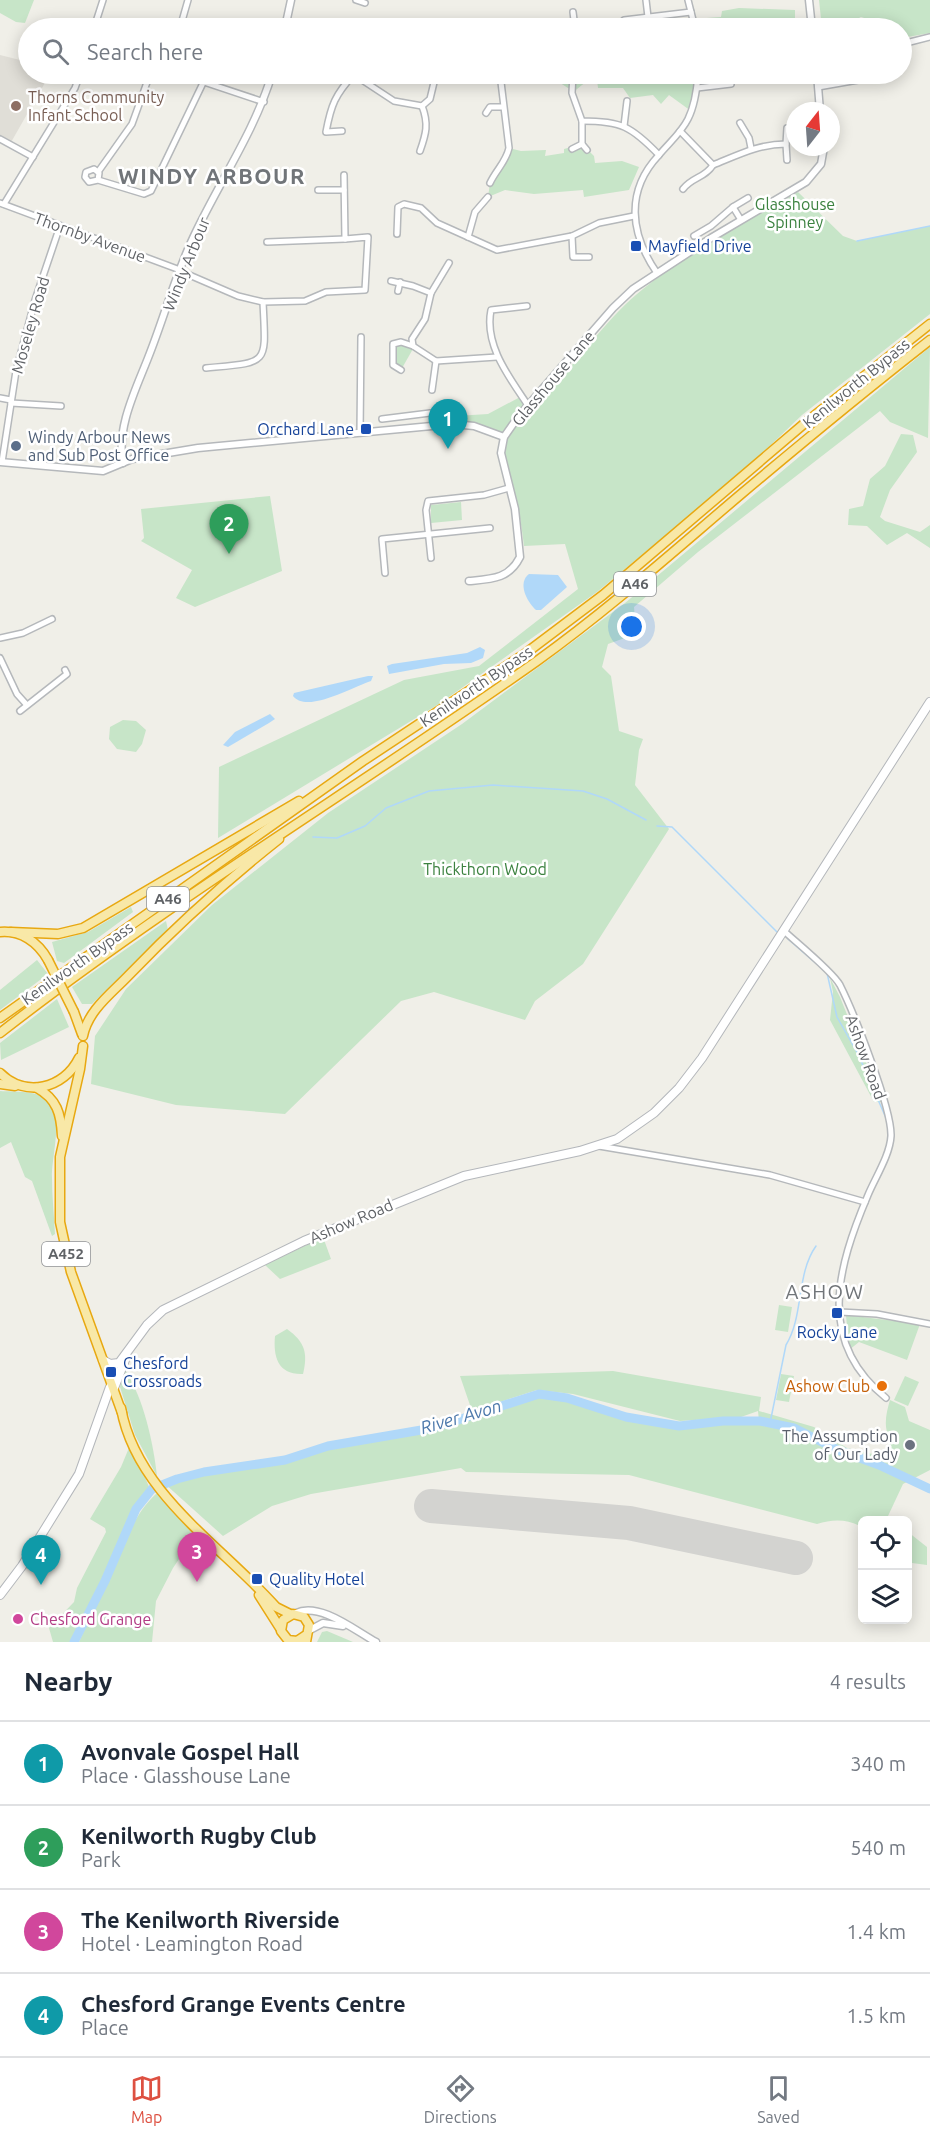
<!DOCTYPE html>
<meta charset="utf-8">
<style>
:root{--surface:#fff;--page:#f2f2f3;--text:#1f2937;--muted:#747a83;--line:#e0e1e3;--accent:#dd5041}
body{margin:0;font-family:Ubuntu,sans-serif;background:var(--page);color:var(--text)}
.controls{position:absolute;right:18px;bottom:18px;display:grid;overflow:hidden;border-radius:9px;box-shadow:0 3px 15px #0003}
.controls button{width:54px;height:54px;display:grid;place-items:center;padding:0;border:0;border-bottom:2px solid var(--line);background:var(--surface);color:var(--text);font:30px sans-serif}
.compass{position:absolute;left:786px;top:102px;width:54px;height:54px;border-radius:50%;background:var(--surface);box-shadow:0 3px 15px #0003;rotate:17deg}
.you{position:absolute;left:632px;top:627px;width:21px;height:21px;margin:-15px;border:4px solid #fff;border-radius:50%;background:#1a73e8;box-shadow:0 0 0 9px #1a73e833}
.badge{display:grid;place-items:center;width:39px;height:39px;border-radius:50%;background:var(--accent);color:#fff;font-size:20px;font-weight:700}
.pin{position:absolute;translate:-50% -50px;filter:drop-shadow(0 2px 3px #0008)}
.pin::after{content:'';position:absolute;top:32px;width:21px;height:18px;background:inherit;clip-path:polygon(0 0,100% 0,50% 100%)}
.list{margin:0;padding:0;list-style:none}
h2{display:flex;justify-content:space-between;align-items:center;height:78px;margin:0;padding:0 24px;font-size:26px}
h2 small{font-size:20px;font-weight:400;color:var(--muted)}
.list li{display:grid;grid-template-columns:39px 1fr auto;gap:18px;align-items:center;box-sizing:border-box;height:84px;padding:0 24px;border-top:2px solid var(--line)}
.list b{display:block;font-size:22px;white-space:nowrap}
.list p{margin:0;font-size:20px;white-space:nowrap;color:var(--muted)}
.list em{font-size:20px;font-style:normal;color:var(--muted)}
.icon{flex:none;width:33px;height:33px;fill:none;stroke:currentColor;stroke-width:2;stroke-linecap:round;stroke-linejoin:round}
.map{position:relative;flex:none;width:930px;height:1642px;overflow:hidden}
.search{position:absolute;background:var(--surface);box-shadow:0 3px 15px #0003;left:18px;right:18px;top:18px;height:66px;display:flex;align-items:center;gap:15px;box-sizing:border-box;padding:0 21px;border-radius:33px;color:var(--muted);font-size:22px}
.sheet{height:414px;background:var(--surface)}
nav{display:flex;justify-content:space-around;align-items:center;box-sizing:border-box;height:84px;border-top:2px solid var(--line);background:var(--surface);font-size:16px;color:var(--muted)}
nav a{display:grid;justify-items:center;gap:3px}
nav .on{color:var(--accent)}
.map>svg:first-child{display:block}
</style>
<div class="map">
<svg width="930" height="1642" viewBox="0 0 930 1642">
<rect width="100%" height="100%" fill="#f0efe8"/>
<!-- education -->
<path fill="#e0ded7" d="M0 55 28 62V74H50L10 144 0 139Z"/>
<!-- green -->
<g fill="#c7e5c8">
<path d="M0 0H34L25 23 16 22 0 13Z"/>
<path d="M819 0H930V33L902 38V28H891L890 20 880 23 861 17 839 28H822Z"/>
<path d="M739 8 795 10V18L786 19 784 28H734L733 21 694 25 692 19 721 17 722 11Z"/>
<path d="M546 74H698L691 111 669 95 661 104 653 95 630 98 623 88H598L597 80 587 81 572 93V87L568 88Z"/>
<path d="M582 144 594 156 595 163 622 161 639 167 629 190 584 197 583 190 534 194 505 190 488 197 490 183 509 148 521 151 546 150 545 156 564 153V149Z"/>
<path d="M798 192 843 236 857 241 930 226V314L802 415 746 469 597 592 439 704 218 838 219 767 404 680 479 666 578 589 565 544 524 546C522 528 519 510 514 492 511 479 502 462 504 448 510 420 536 403 556 383 585 352 609 316 643 289 690 251 746 222 798 192Z"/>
<path d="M401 342 414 347 401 370 393 365V344Z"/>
<path d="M930 347 928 438 890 422 880 411 698 552 634 607 636 634 608 644 602 667 611 676 619 731 643 739 639 750 635 785 669 829 583 964 535 1001 525 1020 434 992 401 1001 285 1114 176 1105 91 1084 95 1036 126 989 212 905 328 813 462 724 625 603Z"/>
<path d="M522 396 527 404 504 437 456 424V416L488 414Z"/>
<path d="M901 434 913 435 917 452 890 490 880 517 885 521 920 532 930 525V548L907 533 887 545 867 526 848 525 849 509 863 506 870 479 885 466Z"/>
<path d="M270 496 282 571 195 607 176 598 192 570 141 541 144 538 141 509Z"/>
<path d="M461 502 462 520 431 523V505Z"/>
<path d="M123 720 136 721 146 730 142 744 136 752 117 749 109 739 110 727Z"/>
<path d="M131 907 133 912 64 963 57 961 52 942 88 932Z"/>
<path d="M166 921 168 930 92 1004H82L72 987Z"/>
<path d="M37 960 48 974 0 1010V990Z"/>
<path d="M830 978 840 997 882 1102H874L830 1020 833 992Z"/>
<path d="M57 999 69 1027 1 1060 0 1043Z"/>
<path d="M0 1091C15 1092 38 1090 49 1101 64 1116 51 1159 52 1178 52 1197 54 1215 55 1234L52 1236 32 1181 25 1177 11 1142 0 1148Z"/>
<path d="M323 1237 331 1259 280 1279 265 1265Z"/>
<path d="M779 1305 792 1307 788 1332 775 1330Z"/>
<path d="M846 1315 920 1324 907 1360 859 1342 849 1350Z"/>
<path d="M287 1329C305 1342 308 1353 303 1374 278 1375 273 1357 275 1336Z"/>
<path d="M125 1370C144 1399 153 1442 157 1476L135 1435 120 1387Z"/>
<path d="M613 1371 761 1397 759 1411 814 1427 847 1448 885 1457 890 1439C883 1427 886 1414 890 1400L905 1407 909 1421 930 1430V1470L903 1484 888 1516 893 1520H862V1527C847 1519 833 1519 817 1524L629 1475 466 1472 461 1468 311 1494 272 1506 223 1536 164 1483 199 1473 285 1460 328 1446 433 1428 539 1394 567 1398 626 1417 679 1426 723 1421H759L758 1411 741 1417 680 1421 573 1394 537 1390 472 1411 460 1376Z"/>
<path d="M781 1374 794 1376 789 1402 776 1400Z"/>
<path d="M905 1376 919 1382 908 1406 894 1400Z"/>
<path d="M131 1443 149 1487 132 1510 101 1583 71 1642H53L49 1628 74 1602 77 1588 106 1532 105 1528 90 1519 121 1467Z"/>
<path d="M157 1493 210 1546 181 1556 173 1568 156 1601 152 1642H79C89 1619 101 1597 112 1574 125 1544 132 1516 157 1493Z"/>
<path d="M908 1532 927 1547V1565L912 1563 908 1560Z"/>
<path d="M327 1631 353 1642H317L322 1632Z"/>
</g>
<!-- water -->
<g fill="#b0d8f9">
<path d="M529 574 558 575 567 587 541 610H536C527 602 517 583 529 574Z"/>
<path d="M480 647 485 650 483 658 471 663 444 664 389 674 387 666 392 664 467 653Z"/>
<path d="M368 676H373L371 681C352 687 307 714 293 696L294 693Z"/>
<path d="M270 714 275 719 269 723 228 747 223 745 235 732Z"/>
</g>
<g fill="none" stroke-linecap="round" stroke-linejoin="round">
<!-- stream -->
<g stroke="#b0d8f9" stroke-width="1.5">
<path d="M857 241 930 226"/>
<path d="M657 826 672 827 777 932"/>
<path d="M313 837 337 838 365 826 386 808 429 791 493 785 583 791 607 799 646 820"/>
<path d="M788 939 827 973 837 1017 858 1054 886 1118"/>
<path d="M770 1423 786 1345C804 1316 796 1274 816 1246"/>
</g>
<!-- river -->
<path stroke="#b0d8f9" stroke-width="9" d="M74 1642 105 1581 136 1509 152 1489 177 1479 204 1472 285 1460 328 1446 433 1428 539 1394 567 1398 626 1417 679 1426 723 1421H760L794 1428 838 1450 879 1465 930 1489"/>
<!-- runway -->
<path stroke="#d3d3d0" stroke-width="34" d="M431 1506 629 1523 796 1558"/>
<!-- minor casing -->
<g stroke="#b5b8bb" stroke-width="8">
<g id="minor">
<path d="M356 0 365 3"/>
<path d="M646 0 648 17"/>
<path d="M688 0 695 28"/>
<path d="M573 12 575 28"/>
<path d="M94 28 103 0"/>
<path d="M180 28 188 0"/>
<path d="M624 28V20L691 12"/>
<path d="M902 44 930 37"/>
<path d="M180 74 264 102"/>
<path d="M353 74 394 101 422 106 430 99 436 74"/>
<path d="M573 74 572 93 582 121C621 121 631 126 659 155"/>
<path d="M769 75 785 80 818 78"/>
<path d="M818 87 858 80 870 74"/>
<path d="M697 88 731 84"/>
<path d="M486 113 490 107H503"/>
<path d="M582 121V144L587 150"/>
<path d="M740 123 749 138 751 148"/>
<path d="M624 126 627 101"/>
<path d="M342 131 326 132C331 105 335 95 354 74"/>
<path d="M680 131 713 165C738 155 759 144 786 144L787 160"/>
<path d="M0 139 33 157"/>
<path d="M786 144 787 128"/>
<path d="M572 149 582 144"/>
<path d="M420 151C426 134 429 124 422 106"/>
<path d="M98 172 132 124 150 74"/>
<path d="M98 180 89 182 85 177 86 172 94 169 99 173 98 180 144 194 151 191 203 83"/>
<path d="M490 183C496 170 506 162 509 148L500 74"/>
<path d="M683 189C692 177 705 178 713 165"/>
<path d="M318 190H344"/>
<path d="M0 203 180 270"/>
<path d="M4 204 75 88 80 74"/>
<path d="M733 207 748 198"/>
<path d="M397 234 398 207 404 204 421 208 437 223 497 250 572 236 599 223 634 216"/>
<path d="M572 236 573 257H589"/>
<path d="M694 236 711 226 733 207 741 220"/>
<path d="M468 237 475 212 488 197"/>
<path d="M267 242 345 239"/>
<path d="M449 263 431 293 425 319 412 339 413 346 436 361 497 357"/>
<path d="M180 271 238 296 263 302 305 301 326 292 365 290 368 237 345 239 344 175"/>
<path d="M657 273C630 234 625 191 659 155 669 143 681 133 688 119 695 105 697 89 698 74"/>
<path d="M391 281 413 286 431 293"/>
<path d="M398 291 400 282"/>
<path d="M527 306 491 310C484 345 509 377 527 404"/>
<path d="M206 368C270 362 266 366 263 302"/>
<path d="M401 370 393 365V344L401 342 413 346"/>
<path d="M432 390 436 361"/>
<path d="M0 398 11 400"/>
<path d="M11 403 61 406"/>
<path d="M382 419 430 413 434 417 436 426"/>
<path d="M360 433 361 337"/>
<path d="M2 462 16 371 35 300 60 226"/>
<path d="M431 558 426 510 428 501 484 495 509 488"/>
<path d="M385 573 382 539 490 528"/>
<path d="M0 638 23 633 52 619"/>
<path d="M0 658 17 694 26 704"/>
<path d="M20 711 67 674 65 670"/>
<path d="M784 931C796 942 833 972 840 985 853 1011 892 1108 891 1136 890 1155 875 1178 868 1195 837 1268 816 1342 886 1398"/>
<path d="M599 1146 770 1175 865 1202"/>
<path d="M840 1312 877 1314 930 1324"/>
</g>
</g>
<!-- tertiary casing -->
<g stroke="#b5b8bb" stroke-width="9">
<g id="tertiary">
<path d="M809 0 812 28"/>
<path d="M285 28 291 0"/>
<path d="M817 74 820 111"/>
<path d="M0 462 103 471 132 459 198 448 453 424 474 426 504 437"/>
<path d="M123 463C116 428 136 389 148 358 164 318 175 276 193 238 219 182 254 133 272 74"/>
<path d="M469 581C492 579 509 579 520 557L515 509 501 453 504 437 518 417 613 308 633 289 711 238 806 182 821 164 824 147"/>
<path d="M296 1613C320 1602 354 1630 376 1642"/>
<path d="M308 1631 323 1623 343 1626"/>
</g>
</g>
<!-- secondary casing -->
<g stroke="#b4b7bb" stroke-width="10">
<g id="secondary">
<path d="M103 1360 110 1364 119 1363 147 1325 163 1310 304 1241 464 1176 580 1151 617 1139 654 1113 679 1088 702 1058 930 702"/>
<path d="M114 1388 125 1360"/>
<path d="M0 1595 22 1566 79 1474 110 1387"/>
</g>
</g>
<!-- trunk casing -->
<g stroke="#e8a811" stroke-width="11">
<g id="trunk">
<path d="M0 932C21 930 38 942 48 960"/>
<path d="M11 932 58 934 83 928 299 801"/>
<path d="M74 1012 82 1034"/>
<path d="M0 1018 363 761 526 653 603 595 805 423 930 324"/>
<path d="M0 1033C172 899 359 787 537 661 608 610 674 551 740 495 803 442 866 390 930 340"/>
<path d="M83 1036C88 1010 112 993 129 975 176 926 226 881 279 839"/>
<path d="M83 1046 80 1069 60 1157V1222L71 1272 122 1413"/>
<path d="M0 1073C25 1098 64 1089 79 1058"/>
<path d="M0 1084 15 1086"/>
<path d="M37 1088C57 1099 61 1114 62 1136"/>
<path d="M121 1408C136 1493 222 1546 276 1607L290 1614"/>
<path d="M259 1595 280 1628"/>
<path d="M306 1642 309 1625 304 1617 293 1614 283 1620 281 1631 288 1640 297 1641 306 1635"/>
</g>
</g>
<!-- minor -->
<use href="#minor" stroke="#fff" stroke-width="5"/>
<!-- tertiary -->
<use href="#tertiary" stroke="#fff" stroke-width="6"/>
<!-- secondary -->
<use href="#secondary" stroke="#fff" stroke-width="8"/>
<!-- trunk -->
<use href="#trunk" stroke="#f8e8a7" stroke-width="8"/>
<!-- trunk-bridge casing -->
<g stroke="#e8a811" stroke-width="11" stroke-linecap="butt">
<path id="trunk-bridge" d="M48 960 74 1012"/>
</g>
<!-- trunk-bridge -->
<use href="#trunk-bridge" stroke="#f8e8a7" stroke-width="8"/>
</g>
<!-- markers -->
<circle fill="#8d6e63" stroke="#fff" stroke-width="2" cx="16" cy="106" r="6"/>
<g fill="#1a4fb4" stroke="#fff" stroke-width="2">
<rect x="630" y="240" width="12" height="12" rx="3"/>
<rect x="360" y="423" width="12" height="12" rx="3"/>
<rect x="831" y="1307" width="12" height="12" rx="3"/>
<rect x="105" y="1366" width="12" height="12" rx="3"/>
<rect x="251" y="1573" width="12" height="12" rx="3"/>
</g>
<circle fill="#5c6f8a" stroke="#fff" stroke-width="2" cx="16" cy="446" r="6"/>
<circle fill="#e8710a" stroke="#fff" stroke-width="2" cx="882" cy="1386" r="6"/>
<circle fill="#6b7280" stroke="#fff" stroke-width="2" cx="910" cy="1445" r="6"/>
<circle fill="#d1479c" stroke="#fff" stroke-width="2" cx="18" cy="1619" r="6"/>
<g text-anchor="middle" stroke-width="5" stroke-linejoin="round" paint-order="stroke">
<!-- shield labels -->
<g fill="#fff" stroke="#909295" stroke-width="1.5">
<rect x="614" y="572" width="42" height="24" rx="4.5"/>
<rect x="147" y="887" width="42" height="24" rx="4.5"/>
<rect x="42" y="1242" width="48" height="24" rx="4.5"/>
</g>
<g font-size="15" font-weight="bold" fill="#606367">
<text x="635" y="589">A46</text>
<text x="168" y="904">A46</text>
<text x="66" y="1259">A452</text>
</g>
<!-- education labels -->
<g font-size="16" fill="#785e54" stroke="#fff" text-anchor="start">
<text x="28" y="103">Thorns Community<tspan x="28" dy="18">Infant School</tspan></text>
</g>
<!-- park labels -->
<g font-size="16" fill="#3c8240" stroke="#fff">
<text x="795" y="210">Glasshouse<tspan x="795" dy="18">Spinney</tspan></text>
<text x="485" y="875">Thickthorn Wood</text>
</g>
<!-- street labels -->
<g font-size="16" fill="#606367" stroke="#fff">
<text transform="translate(90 237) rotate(20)" y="6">Thornby Avenue</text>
<text transform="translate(186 264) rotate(-68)" y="6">Windy Arbour</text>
<text transform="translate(30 325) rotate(-74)" y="6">Moseley Road</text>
<text transform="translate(553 378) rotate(-50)" y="6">Glasshouse Lane</text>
<text transform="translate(856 383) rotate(-39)" y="6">Kenilworth Bypass</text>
<text transform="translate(476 686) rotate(-34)" y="6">Kenilworth Bypass</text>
<text transform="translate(77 963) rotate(-35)" y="6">Kenilworth Bypass</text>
<text transform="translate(866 1057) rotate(70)" y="6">Ashow Road</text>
<text transform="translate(351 1221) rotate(-23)" y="6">Ashow Road</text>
</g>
<!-- transit labels -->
<g font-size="16" fill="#164399" stroke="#fff" text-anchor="start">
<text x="648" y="252">Mayfield Drive</text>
<text x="354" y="435" text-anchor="end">Orchard Lane</text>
<text x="837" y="1338" text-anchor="middle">Rocky Lane</text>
<text x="123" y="1369">Chesford<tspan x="123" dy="18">Crossroads</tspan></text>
<text x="269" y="1585">Quality Hotel</text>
</g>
<!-- service labels -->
<g font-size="16" fill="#4e5e75" stroke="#fff" text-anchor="start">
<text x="28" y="443">Windy Arbour News<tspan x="28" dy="18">and Sub Post Office</tspan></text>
</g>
<!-- food labels -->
<g font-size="16" fill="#c56008" stroke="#fff" text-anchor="end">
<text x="870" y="1392">Ashow Club</text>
</g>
<!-- worship labels -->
<g font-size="16" fill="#5b616d" stroke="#fff" text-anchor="end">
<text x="898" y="1442">The Assumption<tspan x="898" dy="18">of Our Lady</tspan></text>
</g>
<!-- hotel labels -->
<g font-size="16" fill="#b23c85" stroke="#fff" text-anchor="start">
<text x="30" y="1625">Chesford Grange</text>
</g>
<!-- water labels -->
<g font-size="18" font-style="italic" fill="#4c78ab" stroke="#fff">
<text transform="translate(461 1417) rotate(-16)" y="6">River Avon</text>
</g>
<!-- quarter labels -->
<g font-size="20" letter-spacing="1.5" fill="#717579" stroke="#fff">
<text x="825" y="1299">ASHOW</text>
</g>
<!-- district labels -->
<g font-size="22" font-weight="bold" letter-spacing="1.5" fill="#717579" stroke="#fff">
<text x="212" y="184">WINDY ARBOUR</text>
</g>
</g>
</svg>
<div class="controls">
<button><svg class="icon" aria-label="locate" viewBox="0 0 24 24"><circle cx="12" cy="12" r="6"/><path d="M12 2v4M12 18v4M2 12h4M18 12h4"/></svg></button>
<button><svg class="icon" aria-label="layers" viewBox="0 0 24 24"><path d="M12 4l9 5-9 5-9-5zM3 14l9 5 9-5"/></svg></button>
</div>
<svg class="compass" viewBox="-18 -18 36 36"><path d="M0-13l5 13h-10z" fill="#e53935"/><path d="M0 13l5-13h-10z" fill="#747a83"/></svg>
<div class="you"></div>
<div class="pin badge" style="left:448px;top:449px;background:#0f9aa8">1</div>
<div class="pin badge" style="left:229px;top:554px;background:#2e9e5b">2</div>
<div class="pin badge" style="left:197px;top:1582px;background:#d1479c">3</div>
<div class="pin badge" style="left:41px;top:1585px;background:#0f9aa8">4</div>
<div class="search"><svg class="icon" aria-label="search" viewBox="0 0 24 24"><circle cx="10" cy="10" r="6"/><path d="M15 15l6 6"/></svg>Search here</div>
</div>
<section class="sheet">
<h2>Nearby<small>4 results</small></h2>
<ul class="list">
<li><span class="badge" style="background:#0f9aa8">1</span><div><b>Avonvale Gospel Hall</b><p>Place · Glasshouse Lane</p></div><em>340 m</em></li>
<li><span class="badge" style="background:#2e9e5b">2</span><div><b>Kenilworth Rugby Club</b><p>Park</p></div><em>540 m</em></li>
<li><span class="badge" style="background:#d1479c">3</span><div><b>The Kenilworth Riverside</b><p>Hotel · Leamington Road</p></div><em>1.4 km</em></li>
<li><span class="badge" style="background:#0f9aa8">4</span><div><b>Chesford Grange Events Centre</b><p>Place</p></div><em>1.5 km</em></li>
</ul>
</section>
<nav>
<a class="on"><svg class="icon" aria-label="map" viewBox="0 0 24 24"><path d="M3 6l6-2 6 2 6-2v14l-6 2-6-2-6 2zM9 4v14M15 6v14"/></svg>Map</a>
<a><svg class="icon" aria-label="directions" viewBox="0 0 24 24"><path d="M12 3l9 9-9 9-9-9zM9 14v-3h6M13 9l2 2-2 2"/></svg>Directions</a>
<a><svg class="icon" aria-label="saved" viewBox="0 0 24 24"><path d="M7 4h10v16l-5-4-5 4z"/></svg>Saved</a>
</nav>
